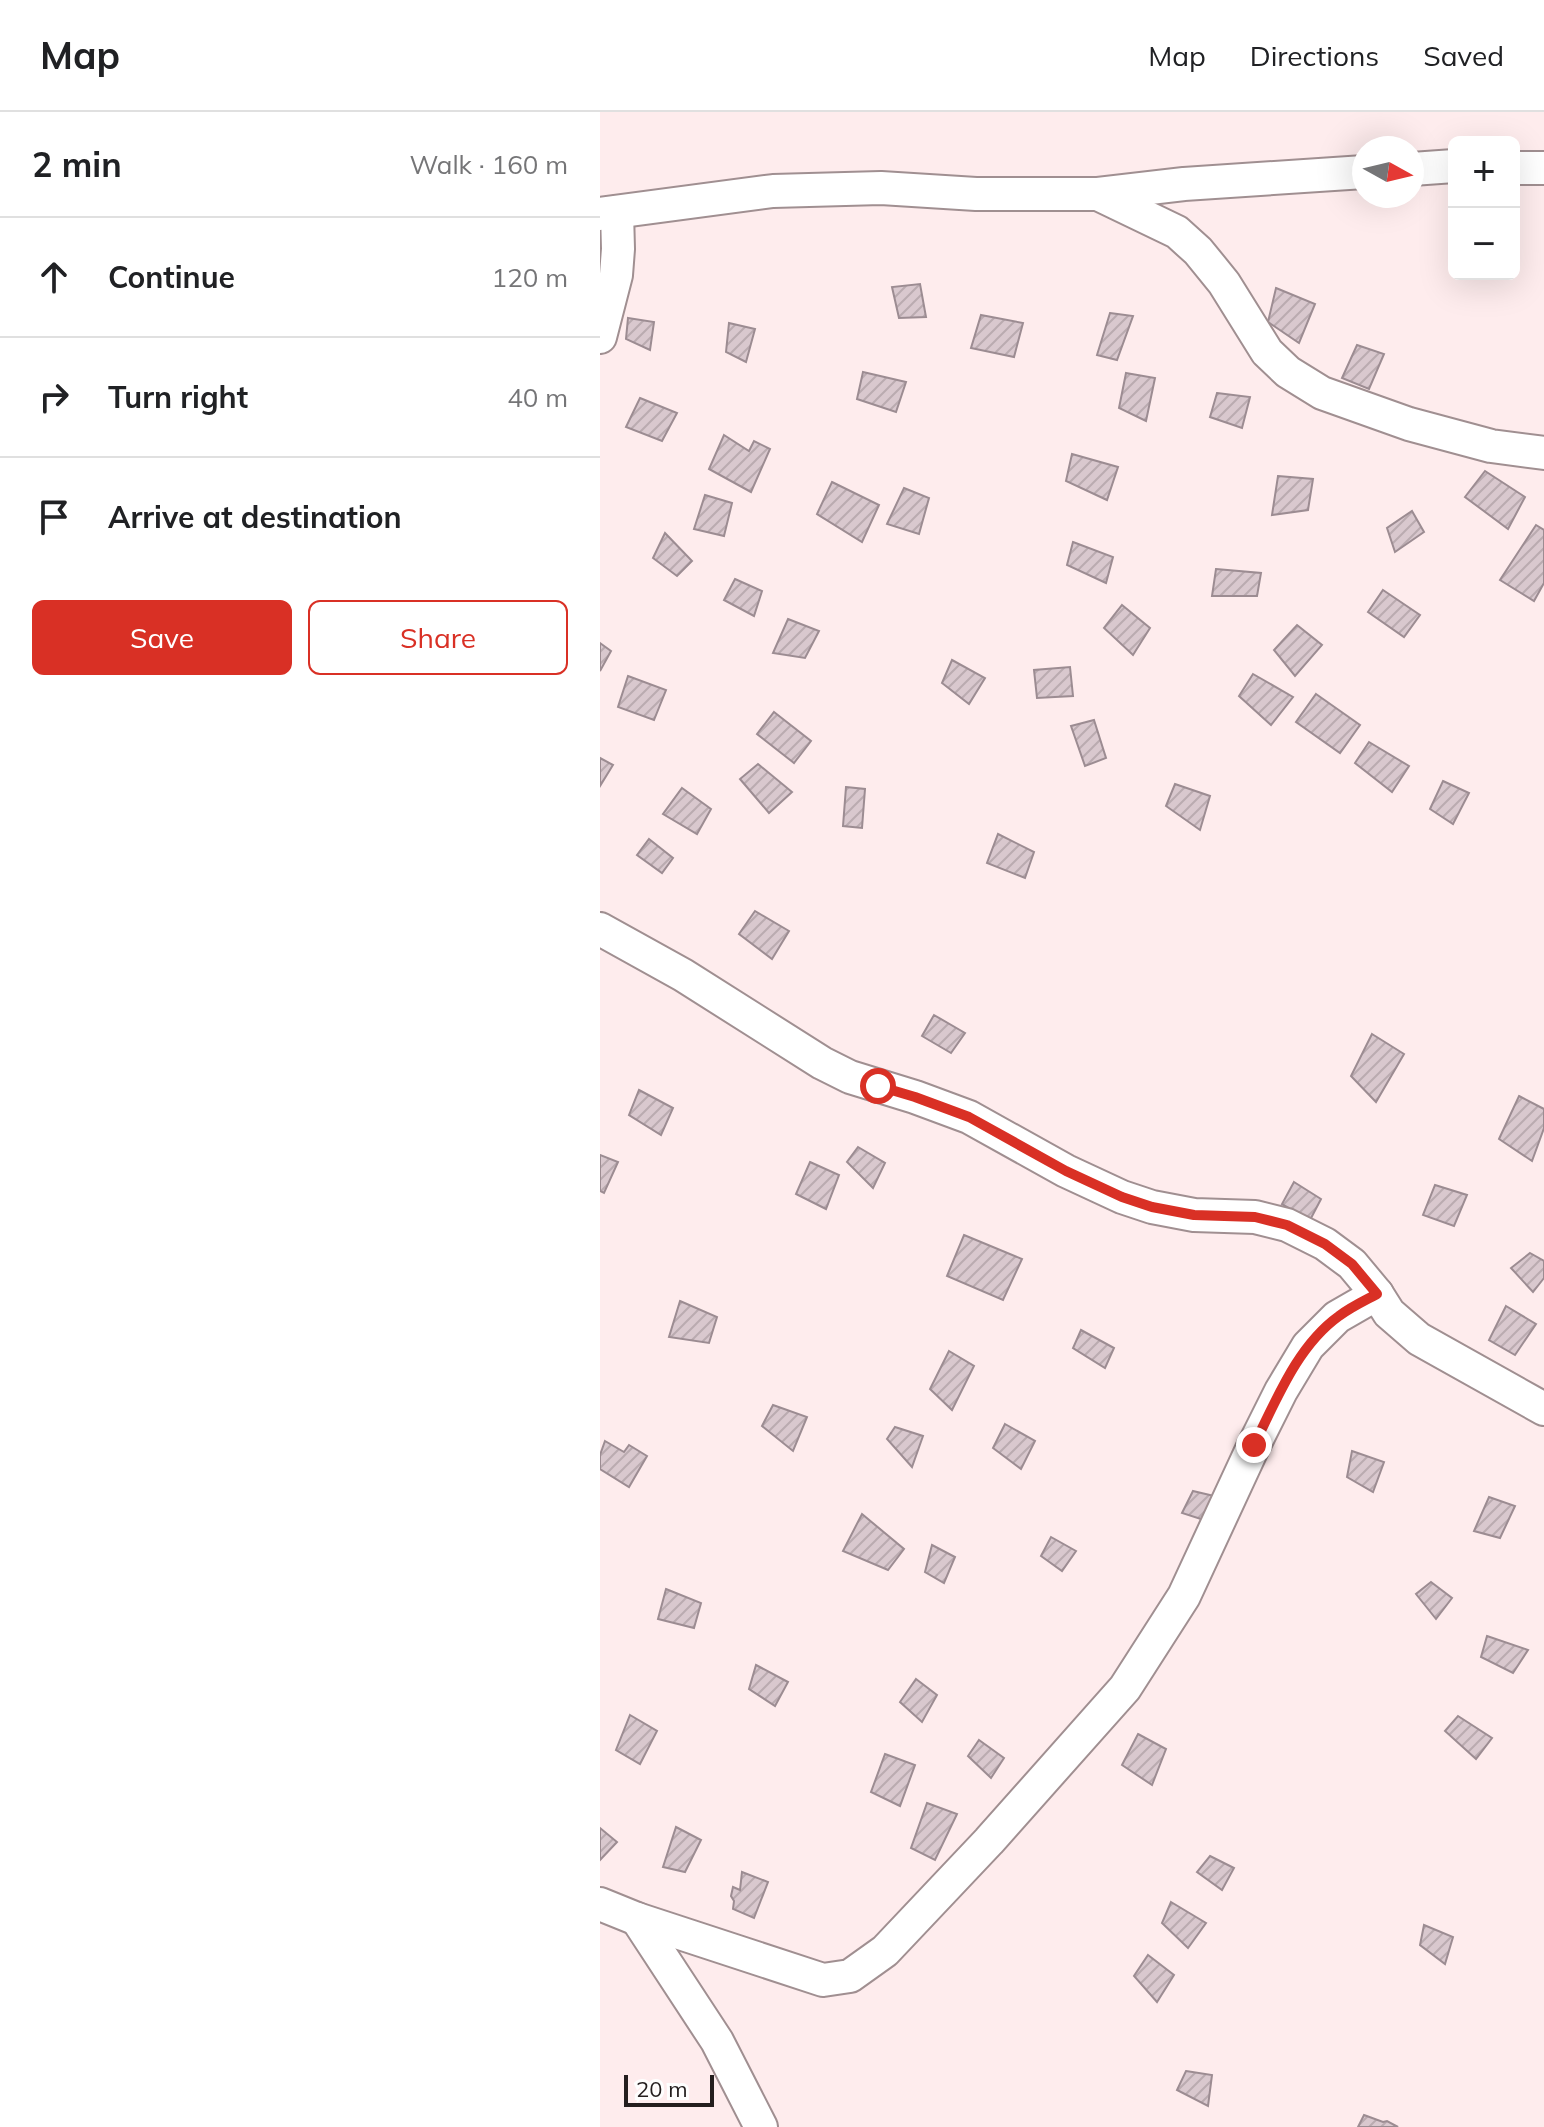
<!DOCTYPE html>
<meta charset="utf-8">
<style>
:root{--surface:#fff;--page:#f6f6f6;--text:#202124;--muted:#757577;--line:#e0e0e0;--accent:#d93025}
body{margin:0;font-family:Mulish,sans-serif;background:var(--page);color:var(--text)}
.controls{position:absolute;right:24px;top:24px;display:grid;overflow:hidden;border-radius:12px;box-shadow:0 8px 32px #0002}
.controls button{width:72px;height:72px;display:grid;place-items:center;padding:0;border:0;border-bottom:2px solid var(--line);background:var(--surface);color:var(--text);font:40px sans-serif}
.compass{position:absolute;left:752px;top:24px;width:72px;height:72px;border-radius:50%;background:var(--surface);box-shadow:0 8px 32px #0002;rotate:98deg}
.scale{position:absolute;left:24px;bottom:20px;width:90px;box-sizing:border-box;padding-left:8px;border:4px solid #241e1e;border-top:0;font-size:22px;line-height:28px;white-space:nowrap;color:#241e1e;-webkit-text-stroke:6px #fefefe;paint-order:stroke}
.stop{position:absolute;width:24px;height:24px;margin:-18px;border:6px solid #d93025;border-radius:50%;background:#fff}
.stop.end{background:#d93025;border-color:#fff;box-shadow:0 2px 8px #0008}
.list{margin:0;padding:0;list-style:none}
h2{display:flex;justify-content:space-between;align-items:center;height:104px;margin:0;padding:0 32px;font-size:34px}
h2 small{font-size:26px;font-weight:400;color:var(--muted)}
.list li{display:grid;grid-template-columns:52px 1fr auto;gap:24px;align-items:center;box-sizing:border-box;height:120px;padding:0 32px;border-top:2px solid var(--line)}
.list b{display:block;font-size:30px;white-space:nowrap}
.list em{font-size:26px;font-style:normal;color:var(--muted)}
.actions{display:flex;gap:16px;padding:24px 32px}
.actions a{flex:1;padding:18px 0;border:2px solid var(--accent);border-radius:12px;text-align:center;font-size:28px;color:var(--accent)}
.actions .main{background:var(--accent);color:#fff}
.icon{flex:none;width:44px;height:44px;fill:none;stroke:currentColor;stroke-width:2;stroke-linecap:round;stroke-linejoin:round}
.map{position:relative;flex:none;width:944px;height:2015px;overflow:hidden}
header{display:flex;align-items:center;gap:48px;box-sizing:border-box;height:112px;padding:0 40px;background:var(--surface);border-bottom:2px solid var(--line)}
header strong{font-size:38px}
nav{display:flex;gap:44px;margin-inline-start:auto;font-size:28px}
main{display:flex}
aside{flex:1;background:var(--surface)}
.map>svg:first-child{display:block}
</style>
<header>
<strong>Map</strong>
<nav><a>Map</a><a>Directions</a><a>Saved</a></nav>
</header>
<main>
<aside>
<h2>2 min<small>Walk · 160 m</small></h2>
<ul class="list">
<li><svg class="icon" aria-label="ahead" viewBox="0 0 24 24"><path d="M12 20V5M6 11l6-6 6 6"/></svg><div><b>Continue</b></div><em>120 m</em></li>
<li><svg class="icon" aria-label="right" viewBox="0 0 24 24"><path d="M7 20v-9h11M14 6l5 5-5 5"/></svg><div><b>Turn right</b></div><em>40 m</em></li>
<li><svg class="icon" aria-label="arrive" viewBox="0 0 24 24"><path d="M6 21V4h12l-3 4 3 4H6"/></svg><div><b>Arrive at destination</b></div></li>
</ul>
<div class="actions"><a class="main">Save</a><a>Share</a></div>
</aside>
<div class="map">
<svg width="944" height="2015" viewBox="0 0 944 2015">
<defs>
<pattern id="building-hatch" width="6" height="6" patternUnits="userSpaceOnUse" patternTransform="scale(2)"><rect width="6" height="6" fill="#d9c8ce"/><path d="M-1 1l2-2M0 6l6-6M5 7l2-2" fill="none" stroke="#baabb0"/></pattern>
</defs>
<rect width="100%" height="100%" fill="#feeced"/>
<!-- building -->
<g fill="url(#building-hatch)" stroke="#9c8c92" stroke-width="2">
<path d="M320 172 326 205 299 206 292 175Z"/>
<path d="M676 176 715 192 699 231 668 210Z"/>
<path d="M510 201 533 204 517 248 497 243Z"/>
<path d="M381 203 423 211 414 245 371 236Z"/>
<path d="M28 206 54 210 50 238 26 227Z"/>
<path d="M129 211 155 217 146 250 126 240Z"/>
<path d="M757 233 784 242 769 277 742 266Z"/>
<path d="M263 260 306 270 296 300 257 287Z"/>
<path d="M526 261 555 266 546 309 519 296Z"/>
<path d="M617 281 650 285 642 316 610 305Z"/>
<path d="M40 286 77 301 62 329 26 315Z"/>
<path d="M124 323 149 339 154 329 170 337 151 380 109 357Z"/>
<path d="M472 342 518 355 507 388 466 369Z"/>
<path d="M885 359 925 385 908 417 865 385Z"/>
<path d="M678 364 713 367 708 398 672 403Z"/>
<path d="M232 370 279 393 262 430 217 402Z"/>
<path d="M304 376 329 386 319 422 287 412Z"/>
<path d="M105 383 132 391 124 424 94 417Z"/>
<path d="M812 399 824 420 795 440 787 416Z"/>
<path d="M936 413 944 418V471L934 489 900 468Z"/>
<path d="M65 421 92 449 77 464 53 446Z"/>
<path d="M473 430 513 445 506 471 467 453Z"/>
<path d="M616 457 661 461 657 484H612Z"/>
<path d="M135 467 162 479 154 504 124 488Z"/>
<path d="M783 478 820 503 804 525 768 500Z"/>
<path d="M522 493 550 516 533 543 504 516Z"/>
<path d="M188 507 219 519 205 546 173 541Z"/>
<path d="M697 513 722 533 695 564 674 538Z"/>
<path d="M0 531 11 539 0 559Z"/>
<path d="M352 548 385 566 369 592 342 571Z"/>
<path d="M470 555 473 584 437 586 434 558Z"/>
<path d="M653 562 693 585 671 613 639 584Z"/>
<path d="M28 564 66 578 54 608 18 595Z"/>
<path d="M716 582 760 613 740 641 696 610Z"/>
<path d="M174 600 211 629 194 651 157 622Z"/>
<path d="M494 608 506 646 485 654 471 614Z"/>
<path d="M769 630 809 654 792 680 755 651Z"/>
<path d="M0 646 13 653 0 674Z"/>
<path d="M158 652 192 680 169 701 140 667Z"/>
<path d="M843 669 869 681 853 712 830 697Z"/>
<path d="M575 672 610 684 600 718 566 694Z"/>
<path d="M246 675 265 677 262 716 243 714Z"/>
<path d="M82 676 111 697 97 722 63 702Z"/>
<path d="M398 722 434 740 425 766 387 751Z"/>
<path d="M49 727 73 746 62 761 37 743Z"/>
<path d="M155 799 189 819 172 847 139 822Z"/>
<path d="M334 903 365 921 351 941 322 924Z"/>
<path d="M772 922 804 942 776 990 751 964Z"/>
<path d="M39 978 73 996 61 1023 29 1003Z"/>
<path d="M919 984 944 997V1016L932 1049 899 1027Z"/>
<path d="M258 1035 285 1051 273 1076 247 1050Z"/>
<path d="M0 1043 18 1050 4 1081 0 1079Z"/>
<path d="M210 1050 239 1063 226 1097 196 1082Z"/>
<path d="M694 1070 721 1087 710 1108 682 1092Z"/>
<path d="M835 1073 867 1083 854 1114 823 1103Z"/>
<path d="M364 1123 422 1147 403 1188 347 1164Z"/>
<path d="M930 1141 944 1149V1166L933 1180 911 1156Z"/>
<path d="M80 1189 117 1205 109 1231 69 1225Z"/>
<path d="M906 1194 936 1212 915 1243 889 1228Z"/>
<path d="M481 1218 514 1236 505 1256 473 1236Z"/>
<path d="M349 1239 374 1254 352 1298 330 1277Z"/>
<path d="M173 1293 207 1305 193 1339 162 1314Z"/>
<path d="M405 1312 435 1329 421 1357 393 1336Z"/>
<path d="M295 1315 323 1324 312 1355 287 1327Z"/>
<path d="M5 1329 24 1340 29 1333 47 1344 29 1375 0 1357V1343Z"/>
<path d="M752 1339 784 1350 773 1380 747 1365Z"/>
<path d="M593 1379 614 1384 604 1408 582 1401Z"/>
<path d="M889 1385 915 1394 900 1426 874 1419Z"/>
<path d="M262 1402 304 1437 288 1458 243 1439Z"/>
<path d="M451 1425 476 1439 462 1459 441 1444Z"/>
<path d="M332 1433 355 1445 344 1471 325 1460Z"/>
<path d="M831 1470 852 1486 836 1507 816 1482Z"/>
<path d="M66 1477 101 1491 94 1516 58 1507Z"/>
<path d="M887 1524 928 1538 913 1561 881 1545Z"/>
<path d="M156 1553 188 1570 175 1594 149 1577Z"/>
<path d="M316 1567 337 1583 322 1610 300 1590Z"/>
<path d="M30 1603 57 1619 40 1652 16 1638Z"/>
<path d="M858 1604 892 1626 876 1647 845 1619Z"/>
<path d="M538 1622 566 1637 552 1673 522 1653Z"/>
<path d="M379 1628 404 1646 391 1666 368 1644Z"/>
<path d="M285 1642 315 1653 300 1694 271 1680Z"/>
<path d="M327 1691 357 1702 335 1748 311 1736Z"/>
<path d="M76 1715 101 1728 85 1760 63 1755Z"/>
<path d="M0 1716 17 1730 0 1748Z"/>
<path d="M610 1744 634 1756 622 1778 597 1760Z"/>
<path d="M142 1760 168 1770 154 1806 133 1797 134 1789 131 1784 133 1775 140 1778Z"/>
<path d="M571 1790 606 1811 588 1836 562 1811Z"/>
<path d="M824 1813 853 1825 845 1852 820 1833Z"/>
<path d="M548 1843 574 1863 557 1890 534 1864Z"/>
<path d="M586 1959 612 1963 608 1994 577 1978Z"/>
<path d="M764 2003 783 2010 787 2009 798 2015H758Z"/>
</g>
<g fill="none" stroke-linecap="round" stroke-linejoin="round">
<!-- street casing -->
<g stroke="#a08f91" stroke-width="36">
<g id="street">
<path d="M914 56H944"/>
<path d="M812 57 854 54"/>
<path d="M498 82 577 120 598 139 624 171 667 240 688 260 722 281 809 312 891 334 944 341"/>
<path d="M0 102 173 79 281 76 376 82H498L584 72 764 60"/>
<path d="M0 225 16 163 18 137 17 100"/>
<path d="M0 817 83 863 222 951 250 965 315 985 369 1005 466 1059 522 1085 552 1095 594 1103 655 1105 687 1113 725 1132 752 1152 777 1182 789 1201 819 1227 944 1297"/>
<path d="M0 1792 37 1807 223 1868 250 1864 285 1839 389 1729 525 1576 584 1484 654 1333 681 1279 708 1234 737 1205 777 1182"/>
<path d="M37 1807 117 1929 161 2015"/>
</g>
</g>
<!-- street -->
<use href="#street" stroke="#fff" stroke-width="32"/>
</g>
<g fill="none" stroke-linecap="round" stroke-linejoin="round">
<!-- route -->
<path stroke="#d93025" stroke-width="10" d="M278 974 315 985 369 1005 466 1059 522 1085 552 1095 594 1103 655 1105 687 1113 725 1132 752 1152 777 1182C764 1189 751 1195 739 1204 697 1234 676 1289 654 1333"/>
</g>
</svg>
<div class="controls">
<button>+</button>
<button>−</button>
</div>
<svg class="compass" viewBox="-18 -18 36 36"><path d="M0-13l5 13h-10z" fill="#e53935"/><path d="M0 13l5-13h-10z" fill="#757577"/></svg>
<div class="scale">20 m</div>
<div class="stop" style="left:278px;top:974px"></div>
<div class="stop end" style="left:654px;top:1333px"></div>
</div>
</main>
